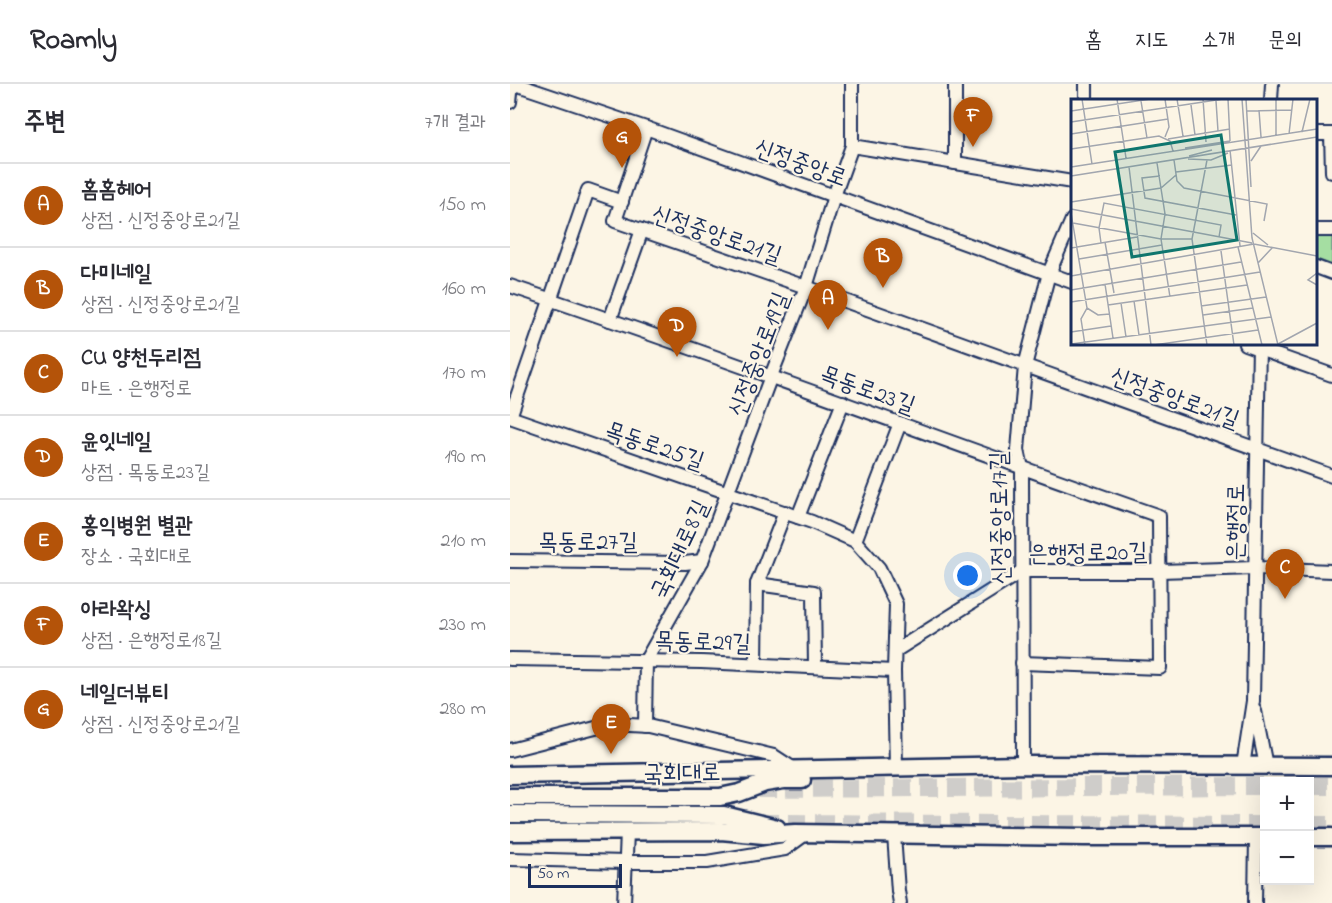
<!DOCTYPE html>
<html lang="ko">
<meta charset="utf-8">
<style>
:root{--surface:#fff;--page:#f7f7f7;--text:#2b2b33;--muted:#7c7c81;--line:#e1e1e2;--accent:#b45309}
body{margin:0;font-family:"Indie Flower","Poor Story",sans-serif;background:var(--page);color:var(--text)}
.controls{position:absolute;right:18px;bottom:18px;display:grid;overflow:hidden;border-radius:0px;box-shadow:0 6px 24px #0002}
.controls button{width:54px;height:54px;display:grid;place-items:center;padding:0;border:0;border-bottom:2px solid var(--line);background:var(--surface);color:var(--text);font:30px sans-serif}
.scale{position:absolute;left:18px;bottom:15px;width:94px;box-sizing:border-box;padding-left:6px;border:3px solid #1b2f5e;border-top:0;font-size:16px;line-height:21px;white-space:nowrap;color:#1b2f5e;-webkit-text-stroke:4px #fcf5e5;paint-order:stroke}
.you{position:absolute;left:458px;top:492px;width:21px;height:21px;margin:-15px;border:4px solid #fff;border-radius:50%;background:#1a73e8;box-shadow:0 0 0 9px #1a73e833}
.badge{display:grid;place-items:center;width:39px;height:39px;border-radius:50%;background:var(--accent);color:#fff;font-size:20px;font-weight:700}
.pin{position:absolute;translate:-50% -50px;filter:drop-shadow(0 2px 3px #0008)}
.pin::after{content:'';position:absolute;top:32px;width:21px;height:18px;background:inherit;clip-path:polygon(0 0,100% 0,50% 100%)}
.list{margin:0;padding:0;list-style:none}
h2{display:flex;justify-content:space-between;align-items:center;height:78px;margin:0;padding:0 24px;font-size:26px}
h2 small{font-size:20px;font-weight:400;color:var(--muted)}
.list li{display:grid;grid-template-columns:39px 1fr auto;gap:18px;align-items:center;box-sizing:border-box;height:84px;padding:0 24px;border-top:2px solid var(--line)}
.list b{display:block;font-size:22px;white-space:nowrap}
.list p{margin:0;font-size:20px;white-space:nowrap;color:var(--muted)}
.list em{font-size:20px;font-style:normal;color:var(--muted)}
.map{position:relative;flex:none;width:822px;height:819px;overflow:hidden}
header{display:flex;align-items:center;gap:36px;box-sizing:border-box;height:84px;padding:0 30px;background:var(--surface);border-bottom:2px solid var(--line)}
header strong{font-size:28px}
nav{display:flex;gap:33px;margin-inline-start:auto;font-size:21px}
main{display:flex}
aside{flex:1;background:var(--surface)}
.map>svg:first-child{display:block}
</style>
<header>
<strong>Roamly</strong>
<nav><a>홈</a><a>지도</a><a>소개</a><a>문의</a></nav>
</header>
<main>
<aside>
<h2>주변<small>7개 결과</small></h2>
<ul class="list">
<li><span class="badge">A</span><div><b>홈홈헤어</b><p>상점 · 신정중앙로21길</p></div><em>150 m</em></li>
<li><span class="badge">B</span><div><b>다미네일</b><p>상점 · 신정중앙로21길</p></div><em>160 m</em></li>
<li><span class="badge">C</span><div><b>CU 양천두리점</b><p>마트 · 은행정로</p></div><em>170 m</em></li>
<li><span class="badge">D</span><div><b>윤잇네일</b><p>상점 · 목동로23길</p></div><em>190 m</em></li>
<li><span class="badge">E</span><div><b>홍익병원 별관</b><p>장소 · 국회대로</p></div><em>210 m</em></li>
<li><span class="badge">F</span><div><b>아라왁싱</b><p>상점 · 은행정로18길</p></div><em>230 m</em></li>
<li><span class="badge">G</span><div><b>네일더뷰티</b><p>상점 · 신정중앙로21길</p></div><em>280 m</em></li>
</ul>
</aside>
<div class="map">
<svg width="822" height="819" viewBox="0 0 822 819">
<rect width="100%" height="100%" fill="#fcf5e5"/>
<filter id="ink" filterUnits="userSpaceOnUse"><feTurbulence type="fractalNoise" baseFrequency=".0167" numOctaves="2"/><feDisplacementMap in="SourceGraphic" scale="12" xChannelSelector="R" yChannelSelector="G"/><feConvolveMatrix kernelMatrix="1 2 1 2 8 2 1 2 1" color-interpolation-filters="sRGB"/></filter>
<g filter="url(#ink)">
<!-- green -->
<path fill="#a5dea2" stroke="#608680" stroke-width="1.5" d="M806 151H822V181L806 175Z"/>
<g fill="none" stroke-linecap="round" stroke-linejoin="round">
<!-- highway-tunnel -->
<g stroke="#cfcdca" stroke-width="18" stroke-dasharray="18 9" stroke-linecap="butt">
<path d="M800 702H822"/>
<path d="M249 705 754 702"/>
<path d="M251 739 754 741"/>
<path d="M800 741H822"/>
</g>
<!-- minor casing -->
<g stroke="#1b2f5e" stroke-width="16">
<g id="minor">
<path d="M5 0 136 44 562 198"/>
<path d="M576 0V16"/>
<path d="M761 16 762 0"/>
<path d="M0 18 2 0"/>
<path d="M136 44 105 137 296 203 822 392"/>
<path d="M806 50H822"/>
<path d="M821 50 822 88"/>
<path d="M342 62 562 98"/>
<path d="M445 79V0"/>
<path d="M806 146H822"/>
<path d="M806 183 822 189"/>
<path d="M0 202C218 274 432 357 649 432L650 584 512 579"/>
<path d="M100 236 132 146"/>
<path d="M735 260 822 291"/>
<path d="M0 333 302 438 345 457 369 484 386 520 384 587 386 683"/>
<path d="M0 333 78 106 112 118"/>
<path d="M288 433 333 318"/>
<path d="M345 457 390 339"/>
<path d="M0 477 175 479 192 477"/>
<path d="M247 500 304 508 305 583"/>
<path d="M385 567 512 487H650L745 484 822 487"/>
<path d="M0 575 191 578 384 587"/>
<path d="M246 580 247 500 275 428"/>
<path d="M745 627 756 682"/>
<path d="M135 642 136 576 192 477 261 292 296 203 324 112 342 62V0"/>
<path d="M0 666 101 640 138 642 264 672 284 685"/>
<path d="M513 681 512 384 508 366 515 282 539 189 562 136"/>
<path d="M733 682 743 617 749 260"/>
<path d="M384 751 388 807 390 819"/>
<path d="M0 775 116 778H197L275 765 297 749"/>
<path d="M114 819 117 748"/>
<path d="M745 819 746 753"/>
</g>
</g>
<!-- major casing -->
<g stroke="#1b2f5e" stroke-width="21">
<g id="major">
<path d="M0 691 513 681 822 682"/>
<path d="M0 713H210L229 709 255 699 274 696H292"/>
<path d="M0 730 214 731 267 744"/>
<path d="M0 748 211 747 254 751 285 749 575 753H754"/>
<path d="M800 753H822"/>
</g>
</g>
<!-- minor -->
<use href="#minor" stroke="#fcf5e5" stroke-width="12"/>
<!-- major -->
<use href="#major" stroke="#fcf5e5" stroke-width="16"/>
</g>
</g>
<g text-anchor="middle" stroke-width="4.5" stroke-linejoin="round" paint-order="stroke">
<!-- street labels -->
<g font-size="24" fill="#1b2f5e" stroke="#fcf5e5">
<text transform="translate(291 78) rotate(20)" y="8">신정중앙로</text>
<text transform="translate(207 150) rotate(19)" y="8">신정중앙로21길</text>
<text transform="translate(248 270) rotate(-69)" y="8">신정중앙로19길</text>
<text transform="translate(358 305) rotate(20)" y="8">목동로23길</text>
<text transform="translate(665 313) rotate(20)" y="8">신정중앙로21길</text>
<text transform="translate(145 361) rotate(19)" y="8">목동로25길</text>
<text transform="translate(489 434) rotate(-91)" y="8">신정중앙로17길</text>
<text transform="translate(725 438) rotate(-89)" y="8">은행정로</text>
<text x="78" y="465">목동로27길</text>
<text transform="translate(169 465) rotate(-65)" y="8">국회대로8길</text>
<text transform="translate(578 468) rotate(-1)" y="8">은행정로20길</text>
<text transform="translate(193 557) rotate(2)" y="8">목동로29길</text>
<text transform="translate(172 688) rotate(-1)" y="8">국회대로</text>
</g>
</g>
<!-- overview -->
<g transform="translate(561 15)">
<rect width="246" height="246" fill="#fcf5e5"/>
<path fill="none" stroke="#a2a6af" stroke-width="1.5" d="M11 0 21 65M46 0 55 59M94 0 98 28 94 38M106 0 112 37M132 0 135 43M157 0 159 42M171 0 181 139 207 246M175 0 180 88M70 2 76 39M145 2 147 32M120 6 124 36M188 11 190 38M0 12 79 0M175 12 221 11M0 23 152 0M231 33 239 0M0 35 97 20M218 35 222 0M205 37V0M97 40 159 30M114 49 159 42M0 50 88 37 99 42 102 52M159 51 169 147M118 57 141 51M117 60 140 61 157 54M103 61 106 82 113 89 196 105 193 122M180 62 190 47M86 64 94 115 90 140 99 198M0 68 246 30M58 68 80 246M105 73 161 66M0 77 246 38M89 77 71 79 74 99 165 116M0 103 90 89 105 76M0 110 181 144M0 114 16 209 10 220 14 246M2 124 90 140H121M182 134 197 146M34 143 43 194M30 144 28 129 33 104 150 126 148 138M167 148 191 246M0 149 66 138M150 152 163 246M8 160 91 146M187 164 201 149M246 174 237 181 246 186M0 177 183 145 246 157M34 185 42 239M0 191 170 163M63 202 68 236M0 203 189 173M50 204 55 238M37 206 176 186M130 207 195 198M16 209 27 216 39 215M132 216 182 209M0 233 40 227M0 245 200 218M207 245 246 224M83 246 187 231M136 246 121 140 136 61"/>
<path fill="#0f766e" fill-opacity="0.15" stroke="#0f766e" stroke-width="3" d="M150 36 166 141 61 158 44 53Z"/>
<rect width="246" height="246" fill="none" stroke="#1b2f5e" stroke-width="3"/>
</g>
</svg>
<div class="controls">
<button>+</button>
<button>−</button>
</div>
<div class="scale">50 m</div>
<div class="you"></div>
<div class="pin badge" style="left:318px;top:246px">A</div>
<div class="pin badge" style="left:373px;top:204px">B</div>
<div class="pin badge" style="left:775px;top:515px">C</div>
<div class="pin badge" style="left:167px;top:273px">D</div>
<div class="pin badge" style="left:101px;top:670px">E</div>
<div class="pin badge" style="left:463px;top:63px">F</div>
<div class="pin badge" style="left:112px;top:84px">G</div>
</div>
</main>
